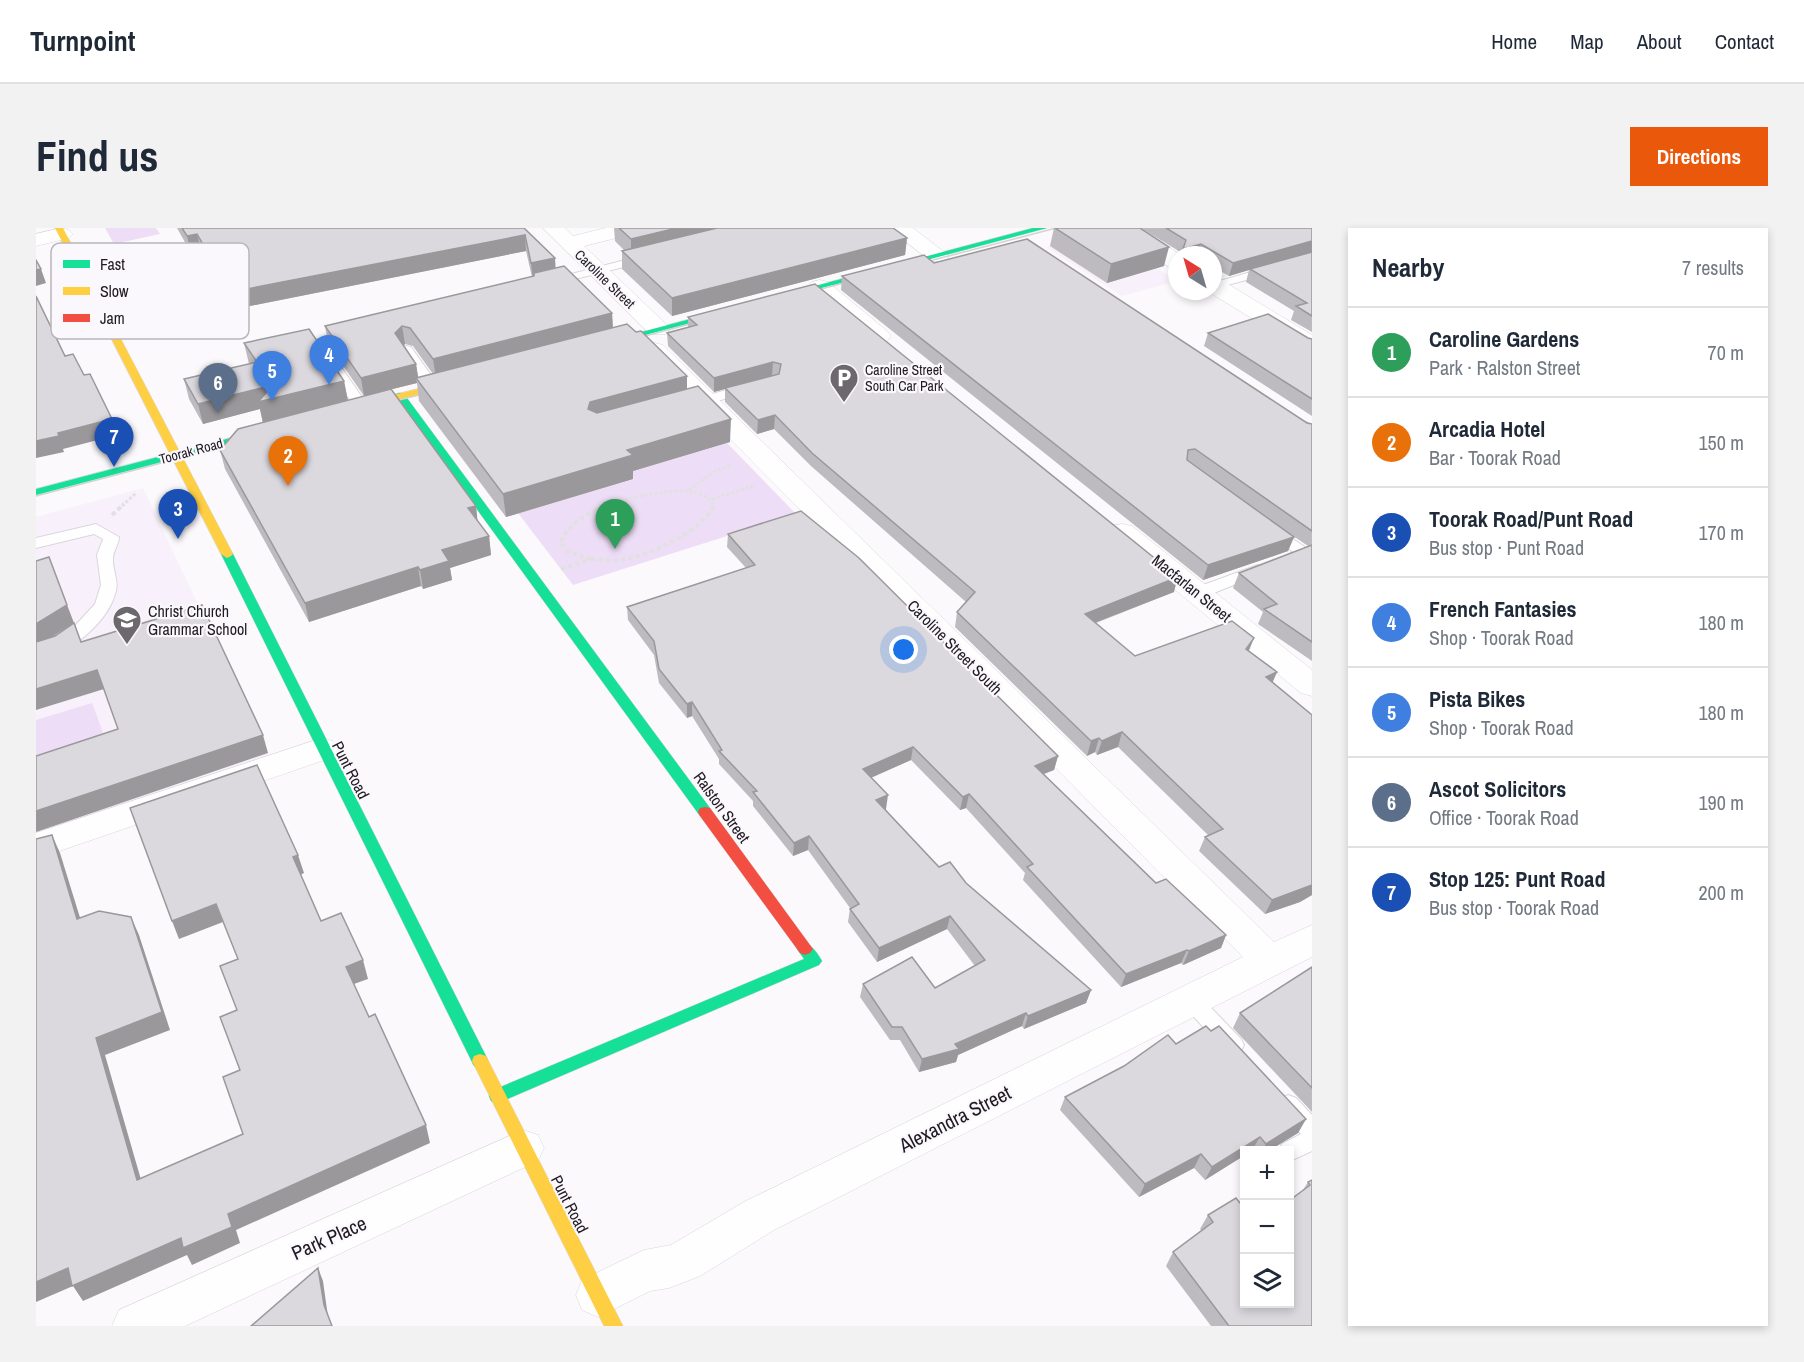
<!DOCTYPE html>
<meta charset="utf-8">
<style>
:root{--surface:#fff;--page:#f2f2f3;--text:#1f2937;--muted:#747a83;--line:#e0e1e3;--accent:#ea580c}
body{margin:0;font-family:"Archivo Narrow",sans-serif;background:var(--page);color:var(--text)}
.controls{position:absolute;right:18px;bottom:18px;display:grid;overflow:hidden;border-radius:0px;box-shadow:0 3px 9px #0003}
.controls button{width:54px;height:54px;display:grid;place-items:center;padding:0;border:0;border-bottom:2px solid var(--line);background:var(--surface);color:var(--text);font:30px sans-serif}
.compass{position:absolute;left:1132px;top:18px;width:54px;height:54px;border-radius:50%;background:var(--surface);box-shadow:0 3px 9px #0003;rotate:323deg}
.you{position:absolute;left:868px;top:422px;width:21px;height:21px;margin:-15px;border:4px solid #fff;border-radius:50%;background:#1a73e8;box-shadow:0 0 0 9px #1a73e833}
.badge{display:grid;place-items:center;width:39px;height:39px;border-radius:50%;background:var(--accent);color:#fff;font-size:20px;font-weight:700}
.pin{position:absolute;translate:-50% -50px;filter:drop-shadow(0 2px 3px #0008)}
.pin::after{content:'';position:absolute;top:32px;width:21px;height:18px;background:inherit;clip-path:polygon(0 0,100% 0,50% 100%)}
.list{margin:0;padding:0;list-style:none}
h2{display:flex;justify-content:space-between;align-items:center;height:78px;margin:0;padding:0 24px;font-size:26px}
h2 small{font-size:20px;font-weight:400;color:var(--muted)}
.list li{display:grid;grid-template-columns:39px 1fr auto;gap:18px;align-items:center;box-sizing:border-box;height:90px;padding:0 24px;border-top:2px solid var(--line)}
.list b{display:block;font-size:22px;white-space:nowrap}
.list p{margin:0;font-size:20px;white-space:nowrap;color:var(--muted)}
.list em{font-size:20px;font-style:normal;color:var(--muted)}
.icon{flex:none;width:33px;height:33px;fill:none;stroke:currentColor;stroke-width:2;stroke-linecap:round;stroke-linejoin:round}
.map{position:relative;flex:none;width:1276px;height:1098px;overflow:hidden;border-radius:0px}
header{display:flex;align-items:center;gap:36px;box-sizing:border-box;height:84px;padding:0 30px;background:var(--surface);border-bottom:2px solid var(--line)}
header strong{font-size:28px}
nav{display:flex;gap:33px;margin-inline-start:auto;font-size:21px}
.intro{display:flex;align-items:center;justify-content:space-between;box-sizing:border-box;height:144px;padding:0 36px}
h1{margin:0;font-size:42px}
.button{padding:15px 27px;border-radius:0px;background:var(--accent);color:#fff;font-size:21px;font-weight:700}
main{display:flex;gap:36px;padding:0 36px}
aside{flex:1;background:var(--surface);border-radius:0px;box-shadow:0 3px 9px #0003}
.map>svg:first-child{display:block}
</style>
<header>
<strong>Turnpoint</strong>
<nav><a>Home</a><a>Map</a><a>About</a><a>Contact</a></nav>
</header>
<div class="intro"><h1>Find us</h1><a class="button">Directions</a></div>
<main>
<div class="map">
<svg width="1276" height="1098" viewBox="0 0 1276 1098">
<rect width="100%" height="100%" fill="#fbf9fc"/>
<!-- built -->
<g fill="#f8f0fb">
<path d="M1064 4 1141 53 1086 68 1010 19Z"/>
<path d="M107 260 233 527 0 607V289Z"/>
</g>
<!-- green -->
<g fill="#eeddf6">
<path d="M69 0H120L124 6 78 16Z"/>
<path d="M691 215 760 286 537 357 482 285 598 251 593 244Z"/>
<path d="M56 475 73 521 0 545V492Z"/>
</g>
<g fill="none" stroke-linecap="round" stroke-linejoin="round">
<!-- lane casing -->
<g stroke="#d9d6db" stroke-width="2">
<g id="lane">
<path d="M1276 26V34L1177 61V55Z"/>
<path d="M608 27 614 31 612 33 515 57 509 53Z"/>
<path d="M370 118 375 119 402 157V163H392L364 122Z"/>
<path d="M294 129 299 130 330 175V181H320L288 133Z"/>
<path d="M713 156 720 160 718 163 659 179 652 175 654 172Z"/>
<path d="M60 296 83 309C83 317 77 322 77 331 76 341 83 352 80 363 72 396 32 426 0 434V422L37 400 59 376 65 357 61 327 67 311 58 306 0 320V310Z"/>
<path d="M1235 296 1273 322 1276 325 1273 328 1250 337 1245 335 1242 332 1257 324 1230 304 1227 301Z"/>
<path d="M1222 337 1230 342 1227 345 1168 369H1156L1154 365 1156 361Z"/>
<path d="M1155 763 1162 766 1205 811 1208 817 1205 823 1197 826 1189 823 1148 778 1145 772 1148 766Z"/>
<path d="M1252 867 1260 870 1276 887V923L1254 933V922H1243L1246 916 1265 906 1241 877 1244 870Z"/>
</g>
</g>
<!-- street casing -->
<g stroke="#d9d6db" stroke-width="1">
<g id="street">
<path d="M25 0 33 2 37 6 33 10 0 18V6Z"/>
<path d="M507 0H529L537 8 570 0H607L604 4 548 18 630 96 634 101 630 106H614Z"/>
<path d="M853 0H877L913 28 910 33H894Z"/>
<path d="M1076 0H1101L1145 27H1141V40L1133 39Z"/>
<path d="M1177 50 1185 52 1276 107V124L1268 122 1171 63H1177Z"/>
<path d="M784 52 792 54 851 103 855 108 851 113H835L776 64 773 59 776 54Z"/>
<path d="M619 115 627 117 1238 714 1276 697V729L738 1002 664 1048 633 1060 614 1063 562 1089 546 1082 540 1067 546 1052 608 1022 635 1017 708 974 1207 729 611 127 607 122 611 117Z"/>
<path d="M1086 296 1096 298 1276 442V468L1265 465 1076 310 1072 304 1076 298Z"/>
<path d="M286 510 297 513 302 521 297 529 0 631V605Z"/>
<path d="M487 902 502 907 508 920 502 933 149 1098H76L83 1082Z"/>
</g>
</g>
<!-- fast casing -->
<g stroke="#d9d6db" stroke-width="1">
<g id="fast">
<path d="M997 0H1011L568 118 560 116Z"/>
<path d="M364 165 368 166 674 580 676 584 674 588H664L360 170V166Z"/>
<path d="M236 199 241 202 240 204 0 267V261Z"/>
<path d="M191 322 197 326 450 828 452 833 450 838 444 840 438 838 185 326Z"/>
<path d="M769 715C777 718 782 726 786 733L783 737 467 873 461 875 455 873 453 868 455 863 768 731 761 721 764 717Z"/>
</g>
</g>
<!-- slow casing -->
<g stroke="#d9d6db" stroke-width="1">
<g id="slow">
<path d="M19 0H27L197 326 195 328 191 330 185 326Z"/>
<path d="M425 150 430 153 429 155 318 183 313 180 314 178Z"/>
<path d="M444 826 450 828 587 1098H568L436 833 438 828Z"/>
</g>
</g>
<!-- jam casing -->
<g stroke="#d9d6db" stroke-width="1">
<path id="jam" d="M669 579 674 580 774 717 777 721 774 725 769 727 764 725 664 588 662 584 664 580Z"/>
</g>
<!-- path-far1 -->
<g stroke="#e2e1e2" stroke-width="3" stroke-dasharray="3 2" stroke-linecap="butt">
<path d="M653 262 679 243 696 237"/>
<path d="M676 271 717 258"/>
<path d="M86 278 100 265"/>
<path d="M570 278C593 270 665 249 678 278"/>
</g>
<!-- path -->
<g stroke="#e2e1e2" stroke-width="4" stroke-dasharray="4.5 3" stroke-linecap="butt">
<path d="M76 287 88 276"/>
<path d="M555 331C564 331 575 333 584 332 613 328 666 304 679 276"/>
<path d="M555 331 532 324 524 314C535 294 553 284 575 276"/>
<path d="M525 341 555 331"/>
</g>
<!-- lane -->
<use href="#lane" fill="#fefeff" fill-rule="evenodd"/>
<!-- street -->
<use href="#street" fill="#fefeff" fill-rule="evenodd"/>
<!-- fast -->
<use href="#fast" fill="#16e098" fill-rule="evenodd"/>
<!-- slow -->
<use href="#slow" fill="#ffcf43" fill-rule="evenodd"/>
<!-- jam -->
<use href="#jam" fill="#f24e42" fill-rule="evenodd"/>
<!-- tram -->
<g stroke="#d2d2d2" stroke-width="1.5">
<path d="M878 37 1020 0"/>
<path d="M770 65 823 51"/>
<path d="M594 112 669 92"/>
<path d="M347 176 399 163"/>
<path d="M0 268 205 214"/>
</g>
</g>
<!-- wall -->
<g fill="#bdbbbf" fill-rule="evenodd">
<path d="M141 0H488L519 30V40L576 85 577 99 600 104 651 148V161L694 214 597 243V251L470 289 383 173 381 155 328 168 292 116 289 98 496 49 490 23 199 81 165 23 155 25ZM369 116 377 118 397 146 382 150 380 136 368 117Z"/>
<path d="M578 0H857L871 10 869 27 636 88 586 41V23H589L579 13Z"/>
<path d="M1018 0H1104L1128 38 1071 55 1014 18Z"/>
<path d="M1105 0H1276V104L1255 92 1258 83 1210 54 1213 42 1193 48 1177 39V27H1145L1146 25Z"/>
<path d="M898 35 1276 196V433L1222 396 1227 384 1197 360 1203 345 1272 318 1238 295 1258 309 1252 323 1167 352 805 62 806 48Z"/>
<path d="M779 56 1138 364 1060 395 1099 428 1213 423 1241 444 1236 454 1276 487V667L1264 674 1229 686 1163 623 1169 609 1172 607 1082 519 1061 527 1059 524 1051 528 919 399 921 384 930 374 775 238 738 201 721 206 689 174V161L678 164 632 118 631 105 652 99V89Z"/>
<path d="M1172 105 1276 111V188L1168 118Z"/>
<path d="M208 115 308 153 312 173 440 278 441 293 453 308 455 327 414 340 416 352 387 361 385 358 273 394 189 241 184 222 227 195 224 181 167 196 153 171 148 151 213 136Z"/>
<path d="M692 306 1022 528 1018 542 1007 546 1120 655 1190 707 1185 720 1147 737 1145 735 1085 759 987 652 989 645 930 580 924 582 875 532 835 550 850 581H849L903 639 930 655 1055 762 1050 775 988 801 986 798 922 827 920 834 883 844 864 812H854L824 769 827 756 899 760 939 738 911 701 841 734 812 694 814 680 772 622 757 628 717 578V573L683 536V531L656 488 651 490 623 455 618 427 592 392 591 379 710 340 691 319Z"/>
<path d="M1276 739V884L1197 800 1204 785Z"/>
<path d="M1029 869 1270 891 1262 905 1234 922H1209V927L1169 952 1158 940 1103 969 1024 882Z"/>
<path d="M1276 952V1098H1175L1130 1038 1137 1024 1166 1003 1164 1001 1172 987 1200 970 1209 1076 1267 962 1272 954Z"/>
</g>
<!-- shaded-wall -->
<g fill="#9a989b">
<path d="M641 0H694L595 28V11Z"/>
<path d="M161 6 165 23 155 25 151 8Z"/>
<path d="M489 7 490 23 199 81 195 64Z"/>
<path d="M871 10 869 27 636 88V70Z"/>
<path d="M1276 13V25L1214 41 1213 42 1193 48 1197 35Z"/>
<path d="M1165 16 1161 27H1145L1147 21Z"/>
<path d="M1133 19 1128 38 1071 55 1075 36Z"/>
<path d="M519 30 520 47 497 52 495 35Z"/>
<path d="M5 41 10 55 0 58V42Z"/>
<path d="M576 85 577 103 400 150 397 131Z"/>
<path d="M366 98 369 116 362 123 359 105Z"/>
<path d="M737 134 736 148 678 164V150Z"/>
<path d="M380 136 383 154 380 150 381 155 328 168 325 150Z"/>
<path d="M651 148V171L553 204 552 181 554 174Z"/>
<path d="M308 153 312 173 227 195 224 181 167 196 162 176 237 157Z"/>
<path d="M739 187 738 201 721 206 722 192Z"/>
<path d="M76 191 81 207 27 221 28 224 0 230V213L22 205Z"/>
<path d="M695 191 694 214 597 243V251L470 289 467 266 591 222Z"/>
<path d="M440 278 442 297 432 280Z"/>
<path d="M453 308 455 327 414 340 416 352 387 361 384 342 406 322Z"/>
<path d="M1258 309 1252 323 1167 352 1172 337Z"/>
<path d="M382 339 385 358 273 394 269 375Z"/>
<path d="M20 348 38 395 0 419V396Z"/>
<path d="M1142 349 1138 364 1045 400 1049 386Z"/>
<path d="M1218 410 1212 425 1210 421Z"/>
<path d="M61 442 68 461 0 482V461Z"/>
<path d="M1241 444 1235 458 1230 449Z"/>
<path d="M656 474V488L651 490V476Z"/>
<path d="M1086 504 1082 519 1061 527 1066 513Z"/>
<path d="M227 507 232 525 0 604V583Z"/>
<path d="M1063 510 1059 524 1051 528 1055 513Z"/>
<path d="M877 519 875 532 825 554 827 541Z"/>
<path d="M1022 528 1018 542 995 551 999 538Z"/>
<path d="M933 566 930 580 924 582 927 569Z"/>
<path d="M852 567 850 581 838 586 840 572Z"/>
<path d="M16 607 24 625 50 709 41 691Z"/>
<path d="M773 608 772 622 757 628 758 615Z"/>
<path d="M262 627 268 645 262 648 257 629Z"/>
<path d="M1276 657V667L1264 674 1229 686 1236 672Z"/>
<path d="M180 676 187 694 143 711 136 693Z"/>
<path d="M914 688 911 701 841 734 843 720Z"/>
<path d="M95 689 103 707 134 802 69 827 110 969 101 952 60 810Z"/>
<path d="M1190 707 1185 720 1147 737 1153 723Z"/>
<path d="M1151 722 1145 735 1085 759 1090 746Z"/>
<path d="M327 732 332 751 315 757 310 739Z"/>
<path d="M1055 762 1050 775 988 801 992 788Z"/>
<path d="M990 785 986 798 922 827 920 834 883 844 886 831Z"/>
<path d="M1270 891 1262 905 1234 922H1227L1230 916Z"/>
<path d="M390 897 394 915 200 1002 204 1015 156 1037 151 1027 47 1073 37 1058 0 1074V1054L32 1040 192 986Z"/>
<path d="M1224 909 1216 922H1209V927L1169 952 1176 939Z"/>
<path d="M1165 926 1158 940 1103 969 1109 956Z"/>
<path d="M282 1040 287 1053 292 1089 288 1077Z"/>
</g>
<!-- building -->
<g fill="#dcd9de" stroke="#9a989b" stroke-width="1.5">
<path d="M146 0H488L519 30 495 35 489 7 195 64 161 6 151 8Z"/>
<path d="M583 0H641L595 11Z"/>
<path d="M681 0H857L871 10 636 70 586 23Z"/>
<path d="M1019 0H1104L1133 19 1075 36Z"/>
<path d="M1130 0H1276V13L1197 35 1165 16 1147 21 1150 12Z"/>
<path d="M991 11 1271 195 1276 196V303L1159 221 1152 222 1151 232 1258 309 1172 337 806 48 888 27 898 35Z"/>
<path d="M1276 24V88L1260 78 1271 75 1214 41Z"/>
<path d="M0 32 5 41 0 42Z"/>
<path d="M528 38 576 85 397 131 374 100 366 98 359 105 380 136 325 150 289 98 498 48V45Z"/>
<path d="M779 56 1142 349 1049 386 1099 428 1196 393 1218 410 1210 421 1241 444 1230 449 1276 487V657L1236 672 1169 609 1187 601 1086 504 1066 513 1063 510 1055 513 921 384 939 364 776 225 739 187 722 192 689 160 743 146 745 136 737 134 678 150 631 105 661 97 652 89Z"/>
<path d="M0 68 29 128 37 126 48 147 54 146 76 191 22 205 23 208 0 213Z"/>
<path d="M1232 86 1272 110 1276 111V171L1172 105Z"/>
<path d="M591 96 600 104 605 103 651 148 554 174 552 181 561 185 662 158 695 191 591 222 597 227 467 266 380 150Z"/>
<path d="M273 101 308 153 222 174 237 157 162 176 148 151 221 134 208 115Z"/>
<path d="M355 161 440 278 432 280 453 308 406 322 413 333 384 342 382 339 269 375 184 222 202 201Z"/>
<path d="M765 283 823 330 1022 528 999 538 1120 655 1130 651 1190 707 1153 723 1151 722 1090 746 991 639 997 636 933 566 927 569 877 519 827 541 852 567 840 572 903 639 914 634 930 655 1055 762 992 788 990 785 919 816 923 821 886 831 866 799H856L827 756 876 729 899 760 949 732 914 688 843 720 814 681 823 676 773 608 758 615 717 564 721 563 683 523 686 522 656 474 651 476 623 441 618 413 591 379 719 337 692 306Z"/>
<path d="M1276 317V414L1228 381 1241 376 1203 345Z"/>
<path d="M13 329 31 377 0 396V333Z"/>
<path d="M166 377 227 507 0 583V528L82 501 61 442 0 461V414L19 408 38 395 45 414Z"/>
<path d="M221 537 262 627 257 629 285 693 305 685 327 732 310 739 333 789 339 786 390 897 192 986 196 999 147 1020 145 1010 36 1058 32 1040 0 1054V611L16 607 41 691 63 683 95 689 126 784 60 810 101 952 207 906 187 849 204 842 184 789 201 782 184 738 202 731 180 676 136 693 94 580Z"/>
<path d="M1276 739V860L1204 785Z"/>
<path d="M1170 798 1175 803 1183 798 1270 891 1230 916 1224 909 1176 939 1165 926 1109 956 1029 869 1088 838 1132 807 1140 816Z"/>
<path d="M1276 952V1098H1193L1137 1024 1177 994 1172 987 1200 970 1209 981V1076H1254V972L1274 957 1272 954Z"/>
<path d="M282 1040 288 1077 296 1098H215Z"/>
</g>
<!-- icons -->
<defs>
<g id="parking-pin" transform="scale(1.5)"><path d="M0 17L-7.5 6A9.5 9.5 0 1 1 7.5 6Z" fill="#6c686e" stroke="#fbf8fd"/><path d="M-3.5-5.5H1a3.5 3.5 0 0 1 0 7H-1V5.5H-3.5ZM-1-3.4V-.6H.8a1.4 1.4 0 0 0 0-2.8Z" fill="#fff"/></g>
<g id="school-pin" transform="scale(1.5)"><path d="M0 17L-7.5 6A9.5 9.5 0 1 1 7.5 6Z" fill="#6c686e" stroke="#fbf8fd"/><path d="M0-5L7-2L0 1L-7-2ZM-4 1L0 2.5L4 1V4Q0 6-4 4Z" fill="#fff"/></g>
</defs>
<g fill-rule="evenodd">
<use href="#parking-pin" x="808" y="150"/>
<use href="#school-pin" x="91" y="392"/>
</g>
<g text-anchor="middle" stroke-width="4.5" stroke-linejoin="round" paint-order="stroke">
<!-- far-street labels -->
<g font-size="14" fill="#1f1a22" stroke="#fbf8fd">
<text transform="translate(569 51) rotate(44)" y="5">Caroline Street</text>
<text transform="translate(155 223) rotate(-15)" y="5">Toorak Road</text>
</g>
<!-- far-poi labels -->
<g font-size="14" fill="#1f1a22" stroke="#fbf8fd" text-anchor="start">
<text x="829" y="147">Caroline Street<tspan x="829" dy="16">South Car Park</tspan></text>
</g>
<!-- street labels -->
<g font-size="16" fill="#1f1a22" stroke="#fbf8fd">
<text transform="translate(1156 360) rotate(39)" y="6">Macfarlan Street</text>
<text transform="translate(919 419) rotate(45)" y="6">Caroline Street South</text>
<text transform="translate(315 542) rotate(63)" y="6">Punt Road</text>
<text transform="translate(686 579) rotate(54)" y="6">Ralston Street</text>
<text transform="translate(534 976) rotate(63)" y="6">Punt Road</text>
</g>
<!-- poi labels -->
<g font-size="16" fill="#1f1a22" stroke="#fbf8fd" text-anchor="start">
<text x="112" y="389">Christ Church<tspan x="112" dy="18">Grammar School</tspan></text>
</g>
<!-- near-street labels -->
<g font-size="20" fill="#1f1a22" stroke="#fbf8fd">
<text transform="translate(919 891) rotate(-27)" y="7">Alexandra Street</text>
<text transform="translate(293 1010) rotate(-24)" y="7">Park Place</text>
</g>
</g>
<!-- legend -->
<rect x="15" y="15" width="198" height="96" rx="9" fill="#fbf8fd" stroke="#b9b5bb" stroke-width="1.5"/>
<rect x="27" y="32" width="27" height="8" fill="#16e098"/>
<rect x="27" y="59" width="27" height="8" fill="#ffcf43"/>
<rect x="27" y="86" width="27" height="8" fill="#f24e42"/>
<g font-size="16" fill="#1f1a22">
<text x="64" y="42">Fast</text>
<text x="64" y="69">Slow</text>
<text x="64" y="96">Jam</text>
</g>
</svg>
<div class="controls">
<button>+</button>
<button>−</button>
<button><svg class="icon" aria-label="layers" viewBox="0 0 24 24"><path d="M12 4l9 5-9 5-9-5zM3 14l9 5 9-5"/></svg></button>
</div>
<svg class="compass" viewBox="-18 -18 36 36"><path d="M0-13l5 13h-10z" fill="#e53935"/><path d="M0 13l5-13h-10z" fill="#747a83"/></svg>
<div class="you"></div>
<div class="pin badge" style="left:579px;top:321px;background:#2e9e5b">1</div>
<div class="pin badge" style="left:252px;top:258px;background:#e8710a">2</div>
<div class="pin badge" style="left:142px;top:311px;background:#1a4fb4">3</div>
<div class="pin badge" style="left:293px;top:157px;background:#3f7fe0">4</div>
<div class="pin badge" style="left:236px;top:173px;background:#3f7fe0">5</div>
<div class="pin badge" style="left:182px;top:185px;background:#5c6f8a">6</div>
<div class="pin badge" style="left:78px;top:239px;background:#1a4fb4">7</div>
</div>
<aside>
<h2>Nearby<small>7 results</small></h2>
<ul class="list">
<li><span class="badge" style="background:#2e9e5b">1</span><div><b>Caroline Gardens</b><p>Park · Ralston Street</p></div><em>70 m</em></li>
<li><span class="badge" style="background:#e8710a">2</span><div><b>Arcadia Hotel</b><p>Bar · Toorak Road</p></div><em>150 m</em></li>
<li><span class="badge" style="background:#1a4fb4">3</span><div><b>Toorak Road/Punt Road</b><p>Bus stop · Punt Road</p></div><em>170 m</em></li>
<li><span class="badge" style="background:#3f7fe0">4</span><div><b>French Fantasies</b><p>Shop · Toorak Road</p></div><em>180 m</em></li>
<li><span class="badge" style="background:#3f7fe0">5</span><div><b>Pista Bikes</b><p>Shop · Toorak Road</p></div><em>180 m</em></li>
<li><span class="badge" style="background:#5c6f8a">6</span><div><b>Ascot Solicitors</b><p>Office · Toorak Road</p></div><em>190 m</em></li>
<li><span class="badge" style="background:#1a4fb4">7</span><div><b>Stop 125: Punt Road</b><p>Bus stop · Toorak Road</p></div><em>200 m</em></li>
</ul>
</aside>
</main>
